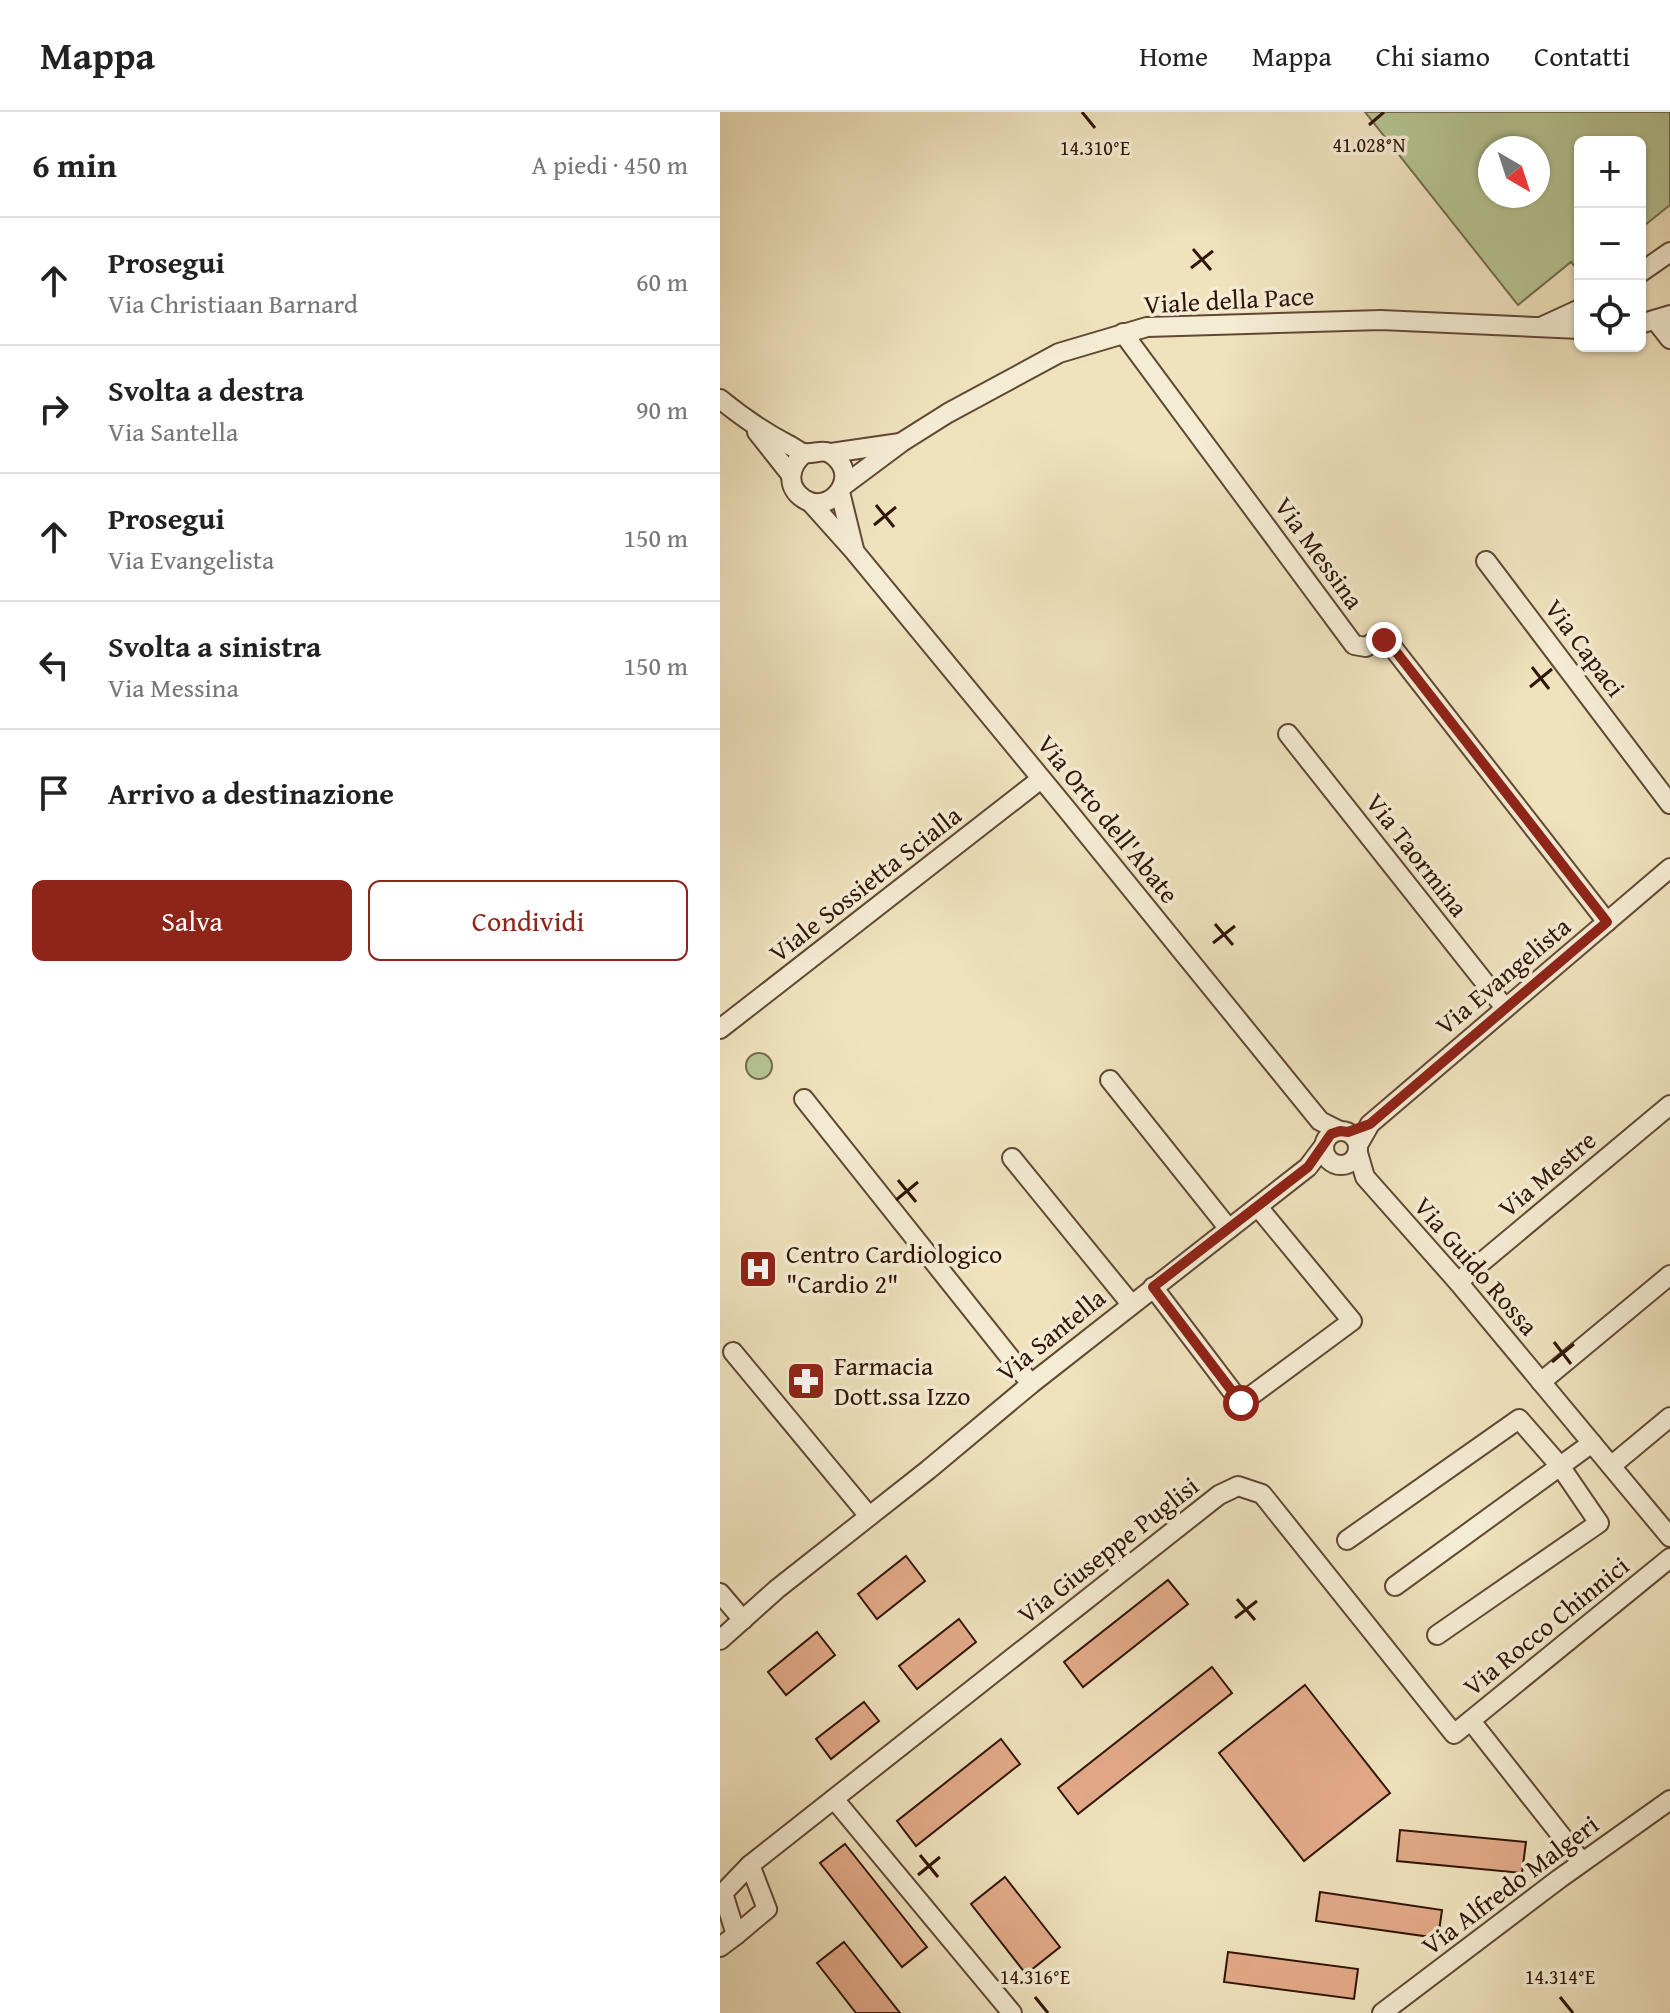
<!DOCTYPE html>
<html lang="it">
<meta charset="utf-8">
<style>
:root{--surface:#fff;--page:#f6f6f6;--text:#222;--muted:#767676;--line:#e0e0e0;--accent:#8f2418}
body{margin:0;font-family:"Gentium Book Plus",serif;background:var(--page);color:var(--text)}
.controls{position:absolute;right:24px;top:24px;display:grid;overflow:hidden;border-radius:12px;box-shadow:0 2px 6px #0004}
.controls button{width:72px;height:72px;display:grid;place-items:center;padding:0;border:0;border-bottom:2px solid var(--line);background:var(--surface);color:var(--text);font:40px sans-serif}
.compass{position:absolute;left:758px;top:24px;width:72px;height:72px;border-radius:50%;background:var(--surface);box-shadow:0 2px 6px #0004;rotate:141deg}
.stop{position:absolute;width:24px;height:24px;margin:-18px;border:6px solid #8f2418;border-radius:50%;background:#fff}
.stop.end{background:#8f2418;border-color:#fff;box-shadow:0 2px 8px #0008}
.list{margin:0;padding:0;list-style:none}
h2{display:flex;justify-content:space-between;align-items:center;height:104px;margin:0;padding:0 32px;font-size:34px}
h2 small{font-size:26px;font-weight:400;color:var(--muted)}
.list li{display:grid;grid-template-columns:52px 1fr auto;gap:24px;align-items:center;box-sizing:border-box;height:128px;padding:0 32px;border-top:2px solid var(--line)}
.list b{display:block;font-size:30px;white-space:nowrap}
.list p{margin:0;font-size:26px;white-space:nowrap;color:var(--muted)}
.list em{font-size:26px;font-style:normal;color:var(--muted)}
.actions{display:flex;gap:16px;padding:24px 32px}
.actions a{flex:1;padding:18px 0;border:2px solid var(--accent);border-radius:12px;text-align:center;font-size:28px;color:var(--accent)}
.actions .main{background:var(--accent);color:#fff}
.icon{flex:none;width:44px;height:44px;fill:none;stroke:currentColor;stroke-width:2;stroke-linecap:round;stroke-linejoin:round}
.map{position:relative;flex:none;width:950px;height:1901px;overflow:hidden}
header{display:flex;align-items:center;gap:48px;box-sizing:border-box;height:112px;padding:0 40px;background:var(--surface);border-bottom:2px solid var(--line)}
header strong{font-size:38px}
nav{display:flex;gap:44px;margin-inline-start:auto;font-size:28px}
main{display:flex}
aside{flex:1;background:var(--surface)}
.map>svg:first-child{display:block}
</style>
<header>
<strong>Mappa</strong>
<nav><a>Home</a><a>Mappa</a><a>Chi siamo</a><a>Contatti</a></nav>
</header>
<main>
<aside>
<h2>6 min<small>A piedi · 450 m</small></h2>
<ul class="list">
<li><svg class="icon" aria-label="ahead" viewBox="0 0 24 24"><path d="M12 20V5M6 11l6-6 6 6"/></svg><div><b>Prosegui</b><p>Via Christiaan Barnard</p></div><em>60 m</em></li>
<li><svg class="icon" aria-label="right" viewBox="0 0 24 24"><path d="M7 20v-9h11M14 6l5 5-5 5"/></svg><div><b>Svolta a destra</b><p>Via Santella</p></div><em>90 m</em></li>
<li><svg class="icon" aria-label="ahead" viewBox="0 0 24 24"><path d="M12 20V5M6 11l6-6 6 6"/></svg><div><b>Prosegui</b><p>Via Evangelista</p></div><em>150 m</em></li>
<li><svg class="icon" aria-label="left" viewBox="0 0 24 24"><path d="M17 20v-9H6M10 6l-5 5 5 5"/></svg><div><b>Svolta a sinistra</b><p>Via Messina</p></div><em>150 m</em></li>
<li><svg class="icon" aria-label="arrive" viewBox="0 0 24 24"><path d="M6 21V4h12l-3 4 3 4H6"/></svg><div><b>Arrivo a destinazione</b></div></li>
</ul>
<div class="actions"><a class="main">Salva</a><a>Condividi</a></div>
</aside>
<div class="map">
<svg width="950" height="1901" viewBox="0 0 950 1901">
<rect width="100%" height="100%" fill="#efe2bd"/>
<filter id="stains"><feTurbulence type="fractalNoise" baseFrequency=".0025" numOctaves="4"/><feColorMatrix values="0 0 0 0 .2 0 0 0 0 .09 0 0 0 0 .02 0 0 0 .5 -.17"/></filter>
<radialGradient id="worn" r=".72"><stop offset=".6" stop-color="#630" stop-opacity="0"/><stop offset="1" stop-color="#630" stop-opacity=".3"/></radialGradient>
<!-- green -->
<g fill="#b6c493" stroke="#746c4e" stroke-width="2" fill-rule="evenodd">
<path d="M645 0H950V93L920 117V30H860V160L851 150 798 193ZM770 36H818V84H770Z"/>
<circle cx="39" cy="954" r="13"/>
</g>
<!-- building -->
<g fill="#e3aa89" stroke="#311508" stroke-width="2">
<path d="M186 1444 205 1469 157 1507 138 1482Z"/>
<path d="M448 1468 468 1492 363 1575 344 1550Z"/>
<path d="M239 1507 256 1530 197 1577 179 1554Z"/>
<path d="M97 1520 115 1543 66 1583 48 1560Z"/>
<path d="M492 1555 512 1581 358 1702 338 1676Z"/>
<path d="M585 1573 670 1681 584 1749 499 1641Z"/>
<path d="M144 1590 159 1609 111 1647 96 1627Z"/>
<path d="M281 1627 300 1652 196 1734 177 1709Z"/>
<path d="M680 1718 806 1730 802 1761 677 1749Z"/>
<path d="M125 1732 207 1835 182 1855 100 1751Z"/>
<path d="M285 1765 340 1835 306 1862 251 1792Z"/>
<path d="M600 1780 722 1798 718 1826 596 1809Z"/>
<path d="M124 1830 180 1901H136L97 1851Z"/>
<path d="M508 1840 638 1857 634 1887 504 1870Z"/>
</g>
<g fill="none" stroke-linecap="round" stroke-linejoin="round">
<!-- minor casing -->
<g stroke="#604835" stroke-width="22">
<g id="minor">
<path d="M920 161 950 140"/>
<path d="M935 208 950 227"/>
<path d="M920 212 950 203"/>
<path d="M823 214 860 197"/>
<path d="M403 221 634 533 646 535 657 528 670 532 887 810"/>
<path d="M0 287C22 305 42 319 67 332 72 334 79 340 84 341 97 343 105 333 118 348 137 369 109 403 84 387 65 375 69 353 85 341"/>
<path d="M37 320 71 363"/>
<path d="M111 341 180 331"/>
<path d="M123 374 182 330 228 301 339 241 427 215 661 208 860 217"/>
<path d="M120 380 134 437"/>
<path d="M91 391 134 439 344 694 600 1009 620 1019"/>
<path d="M766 449 950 692"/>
<path d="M568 622 785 896"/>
<path d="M0 917 321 667"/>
<path d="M390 968 509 1117"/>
<path d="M84 987 311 1272"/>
<circle cx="621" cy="1036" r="17"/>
<path d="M638 1033 650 1012 950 756"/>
<path d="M638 1041 645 1065 738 1170 950 1425"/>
<path d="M292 1046 411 1192"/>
<path d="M738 1170 950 993"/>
<path d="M433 1175 521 1291 632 1209 538 1095"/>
<path d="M13 1240 149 1404"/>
<path d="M821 1270 950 1163"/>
<path d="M891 1354 950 1305"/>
<path d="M627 1428 799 1307 840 1354 879 1411 717 1523"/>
<path d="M675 1474 872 1331"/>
<path d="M0 1481 23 1508"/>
<path d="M0 1528 57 1477 208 1358 311 1272 588 1055 603 1035"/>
<path d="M751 1609 862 1750"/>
<path d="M114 1687 292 1901"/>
<path d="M30 1753 499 1383 518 1374 542 1382 734 1622 950 1446"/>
<path d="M30 1753 47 1797 16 1823 3 1781Z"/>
<path d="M0 1835 16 1823"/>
<path d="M662 1901 839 1767 950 1688"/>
</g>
</g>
<!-- minor -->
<use href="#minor" stroke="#f5ecd4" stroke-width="18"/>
</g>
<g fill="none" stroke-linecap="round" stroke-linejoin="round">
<!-- route -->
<path stroke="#8f2418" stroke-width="10" d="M521 1291 433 1175 588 1055 611 1022 620 1019 628 1020 650 1012 887 810 670 532 664 528"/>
</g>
<!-- ticks -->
<path fill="none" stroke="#311508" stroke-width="3" d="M362 0 375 16M649 13 664 0M473 137 491 158M471 156 493 139M156 393 174 415M154 413 176 395M812 555 829 577M810 575 832 557M495 812 513 833M493 831 515 814M178 1068 196 1090M176 1088 198 1070M834 1230 851 1252M832 1250 854 1232M517 1487 535 1508M515 1506 537 1489M200 1743 218 1765M198 1763 220 1745M315 1885 328 1901M840 1885 853 1901"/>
<!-- icons -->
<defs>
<g id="hospital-square" transform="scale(2)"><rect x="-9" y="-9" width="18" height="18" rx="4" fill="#8f2418" stroke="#f5ecd4"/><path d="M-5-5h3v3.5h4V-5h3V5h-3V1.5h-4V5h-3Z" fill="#fff"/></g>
<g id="pharmacy-square" transform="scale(2)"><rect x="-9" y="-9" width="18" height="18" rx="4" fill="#8f2418" stroke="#f5ecd4"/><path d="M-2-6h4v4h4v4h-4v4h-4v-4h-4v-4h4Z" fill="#fff"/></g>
</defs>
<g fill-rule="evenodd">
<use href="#hospital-square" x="38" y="1157"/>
<use href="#pharmacy-square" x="86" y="1269"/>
</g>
<g text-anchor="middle" stroke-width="7" stroke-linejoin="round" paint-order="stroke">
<!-- street labels -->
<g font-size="26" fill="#311508" stroke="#f5ecd4">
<text transform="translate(509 188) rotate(-3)" y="9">Viale della Pace</text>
<text transform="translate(599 441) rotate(54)" y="9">Via Messina</text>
<text transform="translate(865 536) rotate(53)" y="9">Via Capaci</text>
<text transform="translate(388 707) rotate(51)" y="9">Via Orto dell'Abate</text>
<text transform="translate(697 743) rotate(52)" y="9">Via Taormina</text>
<text transform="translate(145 772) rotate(-38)" y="9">Viale Sossietta Scialla</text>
<text transform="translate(783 864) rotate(-40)" y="9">Via Evangelista</text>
<text transform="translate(827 1062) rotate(-40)" y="9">Via Mestre</text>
<text transform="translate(756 1154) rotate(49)" y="9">Via Guido Rossa</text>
<text transform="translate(331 1223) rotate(-39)" y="9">Via Santella</text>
<text transform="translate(388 1438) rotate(-38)" y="9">Via Giuseppe Puglisi</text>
<text transform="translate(826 1514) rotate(-39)" y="9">Via Rocco Chinnici</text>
<text transform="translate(790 1773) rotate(-37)" y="9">Via Alfredo Malgeri</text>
</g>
<!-- poi labels -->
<g font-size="26" fill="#311508" stroke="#f5ecd4" text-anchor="start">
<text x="66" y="1151">Centro Cardiologico<tspan x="66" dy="30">"Cardio 2"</tspan></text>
<text x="114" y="1263">Farmacia<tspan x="114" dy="30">Dott.ssa Izzo</tspan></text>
</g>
</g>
<g font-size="20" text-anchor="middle" fill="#311508" stroke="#f5ecd4" stroke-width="7" stroke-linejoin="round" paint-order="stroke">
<text x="649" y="40">41.028°N</text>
<text x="375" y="43">14.310°E</text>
<text x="315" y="1872">14.316°E</text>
<text x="840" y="1872">14.314°E</text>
</g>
<rect width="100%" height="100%" filter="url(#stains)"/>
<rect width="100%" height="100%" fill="url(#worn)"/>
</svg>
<div class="controls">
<button>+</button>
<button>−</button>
<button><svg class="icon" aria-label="locate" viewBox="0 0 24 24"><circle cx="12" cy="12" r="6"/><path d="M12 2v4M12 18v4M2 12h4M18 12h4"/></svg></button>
</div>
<svg class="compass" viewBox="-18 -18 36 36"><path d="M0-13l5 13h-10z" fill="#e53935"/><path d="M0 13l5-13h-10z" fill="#767676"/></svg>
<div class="stop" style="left:521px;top:1291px"></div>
<div class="stop end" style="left:664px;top:528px"></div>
</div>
</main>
